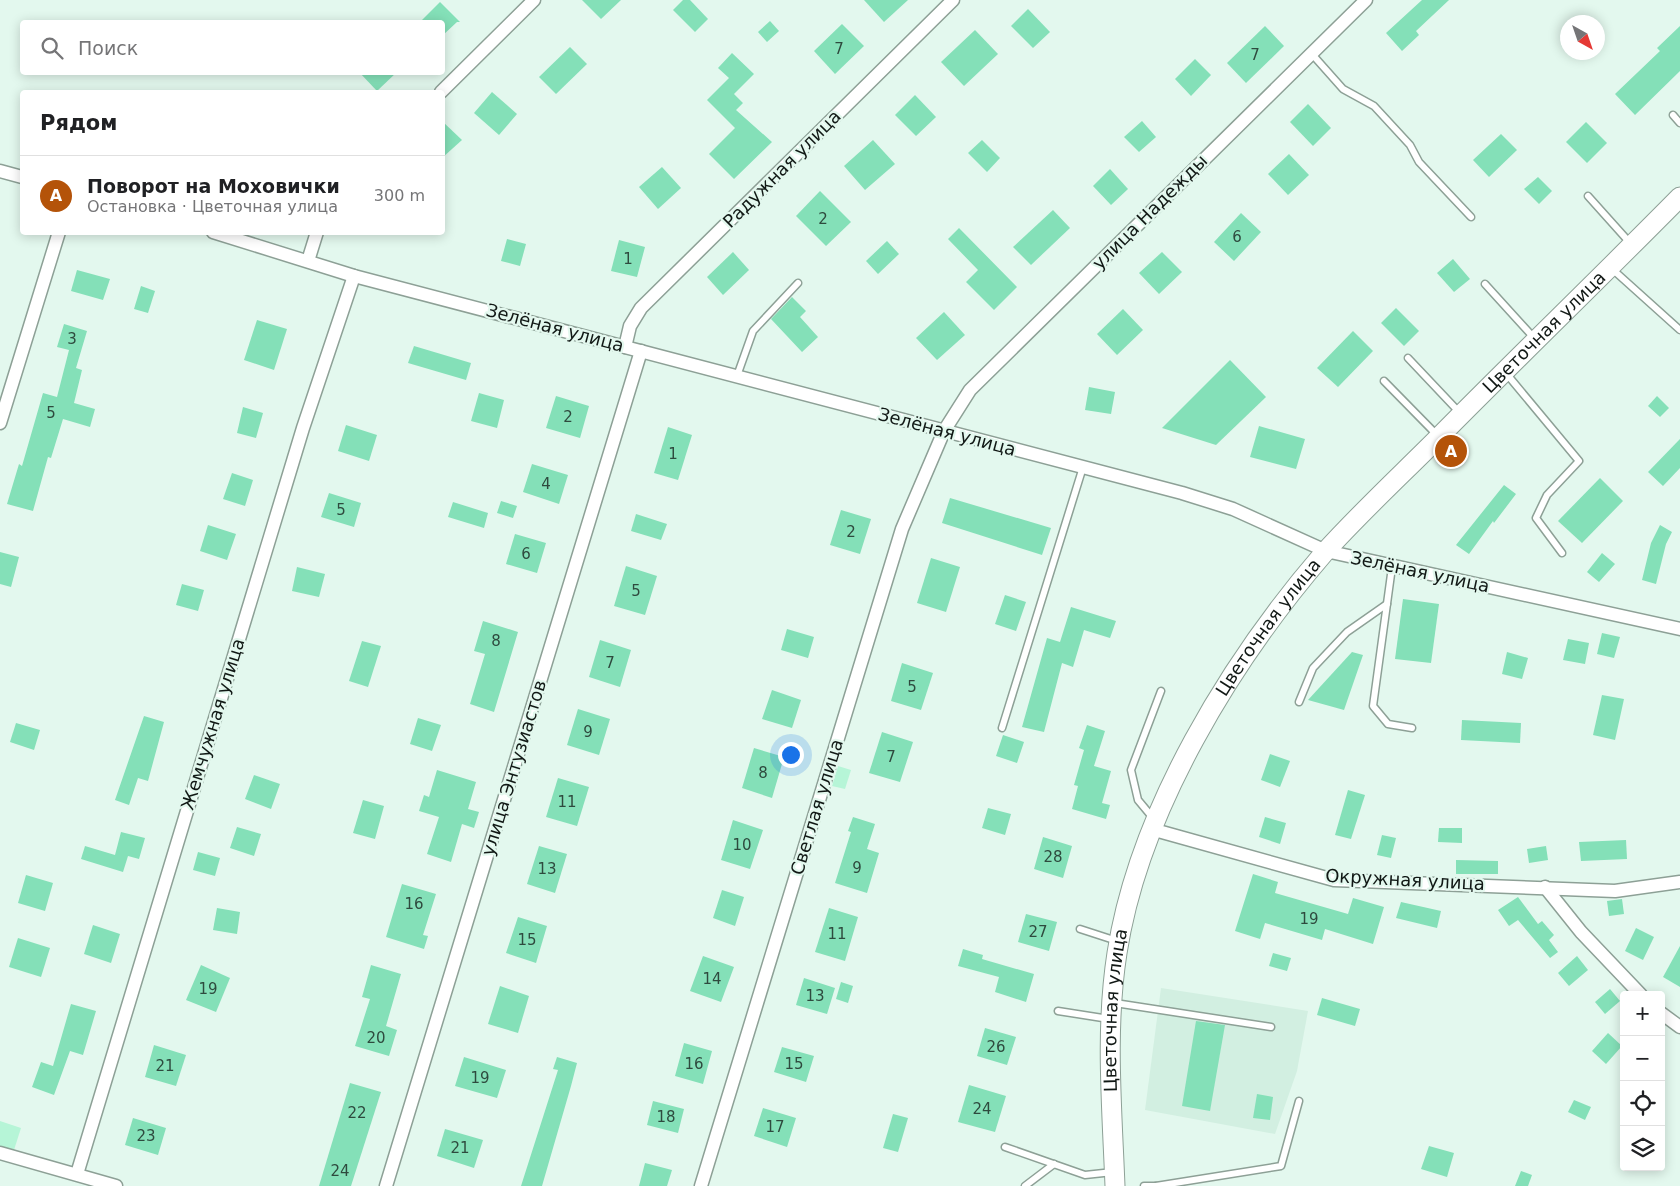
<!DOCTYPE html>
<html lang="ru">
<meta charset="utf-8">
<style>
:root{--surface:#fff;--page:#f2f2f2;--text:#202124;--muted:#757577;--line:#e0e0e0;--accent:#b45309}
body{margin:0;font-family:"DejaVu Sans",sans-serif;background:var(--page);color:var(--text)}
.controls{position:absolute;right:15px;bottom:15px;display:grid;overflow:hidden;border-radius:5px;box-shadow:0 2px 12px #0003}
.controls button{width:45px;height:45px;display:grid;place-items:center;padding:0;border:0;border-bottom:1px solid var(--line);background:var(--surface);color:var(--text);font:25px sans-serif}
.compass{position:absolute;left:1560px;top:15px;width:45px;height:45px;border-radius:50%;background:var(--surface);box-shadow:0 2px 12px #0003;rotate:140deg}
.you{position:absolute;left:790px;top:754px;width:18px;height:18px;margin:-12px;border:4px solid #fff;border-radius:50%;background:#1a73e8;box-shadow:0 0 0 8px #1a73e833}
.badge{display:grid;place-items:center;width:32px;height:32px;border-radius:50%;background:var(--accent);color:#fff;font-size:16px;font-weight:700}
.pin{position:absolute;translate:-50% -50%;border:2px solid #fff;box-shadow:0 1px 5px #0006}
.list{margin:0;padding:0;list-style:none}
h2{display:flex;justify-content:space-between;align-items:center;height:65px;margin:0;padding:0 20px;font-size:21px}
h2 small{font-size:16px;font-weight:400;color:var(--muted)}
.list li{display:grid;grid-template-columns:32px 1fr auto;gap:15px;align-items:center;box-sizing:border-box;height:80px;padding:0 20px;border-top:1px solid var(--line)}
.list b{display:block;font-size:19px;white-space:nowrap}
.list p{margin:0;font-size:16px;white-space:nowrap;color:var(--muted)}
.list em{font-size:16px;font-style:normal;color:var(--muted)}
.icon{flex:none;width:28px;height:28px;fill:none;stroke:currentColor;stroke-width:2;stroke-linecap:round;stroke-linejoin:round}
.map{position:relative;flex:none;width:1680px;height:1186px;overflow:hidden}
.search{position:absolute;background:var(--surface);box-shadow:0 2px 12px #0003;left:20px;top:20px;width:425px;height:55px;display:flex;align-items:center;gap:12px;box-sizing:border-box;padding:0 18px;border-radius:5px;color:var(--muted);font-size:19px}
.panel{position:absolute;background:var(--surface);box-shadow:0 2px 12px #0003;left:20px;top:90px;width:425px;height:145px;border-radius:5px}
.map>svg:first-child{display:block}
</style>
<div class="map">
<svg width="1680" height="1186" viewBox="0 0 1680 1186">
<rect width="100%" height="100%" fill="#e3f8ee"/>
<!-- built -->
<path fill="#d2efe1" d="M1161 988 1308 1011 1297 1071 1275 1134 1145 1110Z"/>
<!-- green -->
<g fill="#b6f5d7">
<path d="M838 766 851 770 845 789 832 786Z"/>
<path d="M0 1121 21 1128 14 1150 0 1146Z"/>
</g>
<!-- building -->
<g fill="#84e0b8">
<path d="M582 0H621L601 19Z"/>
<path d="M683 0H690L708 19 695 32 673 10Z"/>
<path d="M864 0H908L884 22Z"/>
<path d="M1422 0H1449L1416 31 1419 35 1402 51 1386 33Z"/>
<path d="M440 2 460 22H457L442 36V22H420Z"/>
<path d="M1028 9 1050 32 1033 48 1011 26Z"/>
<path d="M770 21 779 31 767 42 758 32Z"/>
<path d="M842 24 864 46 835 74 814 51Z"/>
<path d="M1265 26 1284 46 1246 83 1227 63Z"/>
<path d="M1680 26V71L1635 115 1615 94 1660 51 1657 48Z"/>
<path d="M975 30 998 54 964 86 941 62Z"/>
<path d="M570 47 587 64 556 94 539 77Z"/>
<path d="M732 53 754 74 734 94 743 103 736 110 772 142 734 179 709 154 735 128 707 100 729 78 718 68Z"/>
<path d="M1195 59 1211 75 1191 96 1175 79Z"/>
<path d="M359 72H397L377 91Z"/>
<path d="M492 92 517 114 499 135 474 113Z"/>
<path d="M915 95 936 117 916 136 895 115Z"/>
<path d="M1308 104 1331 128 1313 146 1290 122Z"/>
<path d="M442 121 462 140 442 158Z"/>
<path d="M1142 121 1156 137 1139 152 1124 137Z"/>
<path d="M1586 122 1607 143 1587 163 1566 142Z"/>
<path d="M1501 134 1517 150 1489 177 1473 160Z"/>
<path d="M873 140 895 164 865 190 844 166Z"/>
<path d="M982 140 1000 158 987 172 968 153Z"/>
<path d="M1289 154 1309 175 1288 195 1268 174Z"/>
<path d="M662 167 681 188 658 209 639 187Z"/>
<path d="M1110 169 1128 189 1111 205 1093 186Z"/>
<path d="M1538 177 1552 191 1539 204 1524 189Z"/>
<path d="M820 191 851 222 826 246 796 216Z"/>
<path d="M1053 210 1070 228 1031 265 1013 247Z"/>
<path d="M1241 213 1261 232 1234 261 1214 242Z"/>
<path d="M959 228 1017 287 994 310 966 282 978 270 948 239Z"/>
<path d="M507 239 526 244 520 266 501 261Z"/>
<path d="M619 240 645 247 637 277 611 271Z"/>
<path d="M887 241 899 254 878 274 866 261Z"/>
<path d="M733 252 749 270 723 295 707 277Z"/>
<path d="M1162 252 1182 272 1159 294 1139 273Z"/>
<path d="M1453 259 1470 279 1454 292 1437 273Z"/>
<path d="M77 270 110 279 103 300 71 291Z"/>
<path d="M141 286 155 291 148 313 134 309Z"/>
<path d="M792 297 806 311 800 317 818 337 802 352 771 319Z"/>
<path d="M1396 308 1419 331 1404 346 1381 323Z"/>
<path d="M1123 309 1143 330 1117 355 1097 334Z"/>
<path d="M944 312 965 335 937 360 916 338Z"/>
<path d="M257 320 287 329 274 370 244 360Z"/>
<path d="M64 324 87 331 76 368 82 370 74 403 95 409 90 427 63 419 51 458 48 457 33 511 7 504 19 464 22 466 43 393 57 397 69 350 57 347Z"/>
<path d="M1353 331 1373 351 1338 387 1317 368Z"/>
<path d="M414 346 471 363 466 380 408 363Z"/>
<path d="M1230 360 1266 397 1216 445 1162 428Z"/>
<path d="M1089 387 1115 392 1111 414 1085 410Z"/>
<path d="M479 393 504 400 497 428 471 421Z"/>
<path d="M556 396 589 406 580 438 546 428Z"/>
<path d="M1657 396 1669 408 1660 417 1648 406Z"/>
<path d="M243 407 263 413 256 438 237 433Z"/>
<path d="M346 425 377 435 369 461 338 451Z"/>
<path d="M1259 426 1305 439 1296 469 1250 457Z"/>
<path d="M668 427 692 435 678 480 654 473Z"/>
<path d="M1680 439V468L1663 486 1648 472Z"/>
<path d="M532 464 568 475 559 504 523 492Z"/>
<path d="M232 473 253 480 245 506 223 499Z"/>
<path d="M1600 478 1623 501 1582 543 1558 521Z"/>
<path d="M1504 485 1516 494 1494 523 1493 521 1469 554 1456 545Z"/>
<path d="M329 493 361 503 354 527 321 517Z"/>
<path d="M950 498 1051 528 1042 555 942 523Z"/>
<path d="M501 501 517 506 513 518 497 513Z"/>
<path d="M453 502 488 513 484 528 448 517Z"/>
<path d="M841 510 871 519 860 554 830 545Z"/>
<path d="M636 514 667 524 661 540 631 531Z"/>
<path d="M208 525 236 534 227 560 200 551Z"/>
<path d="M1660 525 1672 532 1666 544 1656 584 1642 580 1651 543Z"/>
<path d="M515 534 546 543 537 573 506 564Z"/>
<path d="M0 552 19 557 11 587 0 584Z"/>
<path d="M1602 553 1615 564 1599 582 1587 572Z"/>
<path d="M931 558 960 567 946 612 917 603Z"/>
<path d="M626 566 657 576 645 615 614 606Z"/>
<path d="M297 567 325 574 319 597 292 591Z"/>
<path d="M182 584 204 590 198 611 176 605Z"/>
<path d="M1005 595 1026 602 1016 631 995 624Z"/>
<path d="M1403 599 1439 604 1431 663 1395 659Z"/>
<path d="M1071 607 1116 621 1110 638 1084 630 1073 667 1062 663 1044 732 1022 727 1047 638 1060 642Z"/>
<path d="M483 621 518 632 494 712 470 704 485 654 474 651Z"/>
<path d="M787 629 814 637 808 658 781 650Z"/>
<path d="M1602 633 1620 637 1614 658 1597 654Z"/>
<path d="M1568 639 1589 643 1585 664 1563 660Z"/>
<path d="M600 640 631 650 620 687 589 677Z"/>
<path d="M362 641 381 646 368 687 349 681Z"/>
<path d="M1352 652 1363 655 1344 710 1308 700Z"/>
<path d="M1507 652 1528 658 1522 679 1502 674Z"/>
<path d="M902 663 933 673 921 710 891 701Z"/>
<path d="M772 690 801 700 792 728 762 719Z"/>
<path d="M1602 695 1624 699 1615 740 1593 735Z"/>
<path d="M578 709 610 719 599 755 567 745Z"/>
<path d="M144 716 164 722 148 781 138 778 129 805 115 800Z"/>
<path d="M418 718 441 725 432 751 410 744Z"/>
<path d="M1462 720 1521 723 1520 743 1461 740Z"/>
<path d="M16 723 40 730 34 750 10 742Z"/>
<path d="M1087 725 1105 731 1094 766 1111 771 1102 803 1110 805 1106 819 1072 809 1078 786 1074 785 1084 750 1079 748Z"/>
<path d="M882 732 913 742 900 782 869 773Z"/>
<path d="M1003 735 1024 742 1017 763 996 756Z"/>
<path d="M754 748 784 757 772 798 742 788Z"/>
<path d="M1270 754 1290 761 1280 787 1261 780Z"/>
<path d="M437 770 476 782 468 809 479 812 474 828 462 824 451 862 427 854 439 817 419 811 424 795 429 797Z"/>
<path d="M254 775 280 784 271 809 245 799Z"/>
<path d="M558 778 589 787 577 826 546 817Z"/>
<path d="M1348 790 1365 795 1351 839 1335 835Z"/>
<path d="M363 800 384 806 375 839 353 833Z"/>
<path d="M988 808 1011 814 1005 835 982 828Z"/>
<path d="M853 817 875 824 867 849 879 853 867 893 835 883 851 832 848 831Z"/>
<path d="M1265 817 1286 823 1280 844 1259 837Z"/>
<path d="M733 820 763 830 750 869 721 860Z"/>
<path d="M237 827 261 834 254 856 230 848Z"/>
<path d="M1439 828H1462V843L1438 842Z"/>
<path d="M121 832 145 838 139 859 128 856 123 872 81 859 85 846 115 855Z"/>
<path d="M1382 835 1396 838 1391 858 1377 855Z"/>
<path d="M1043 837 1072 846 1063 878 1034 869Z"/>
<path d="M1626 840 1627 859 1581 861 1579 842Z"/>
<path d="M539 846 567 854 555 893 527 884Z"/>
<path d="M1546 846 1548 860 1529 863 1527 849Z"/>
<path d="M198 852 220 858 215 876 193 870Z"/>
<path d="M1456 860 1498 861V874H1456Z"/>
<path d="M1253 874 1278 882 1275 893 1348 914 1353 898 1384 907 1373 944 1325 929 1322 940 1265 923 1260 939 1235 931Z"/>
<path d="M26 875 53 883 45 911 18 903Z"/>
<path d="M402 884 436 894 423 935 428 936 424 949 386 937Z"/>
<path d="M722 890 744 897 735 926 713 918Z"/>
<path d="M1518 897 1538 924 1542 921 1554 935 1549 940 1558 952 1550 958 1518 920 1509 926 1498 910Z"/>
<path d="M1622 899 1624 914 1609 916 1607 901Z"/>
<path d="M1401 902 1441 911 1437 928 1396 918Z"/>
<path d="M217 908 240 912 237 934 213 930Z"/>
<path d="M829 908 858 917 845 961 815 952Z"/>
<path d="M1026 914 1057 922 1049 951 1018 942Z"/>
<path d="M518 917 547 926 536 963 506 953Z"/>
<path d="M93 925 120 934 111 963 84 954Z"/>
<path d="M1636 928 1654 937 1643 960 1625 951Z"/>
<path d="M18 938 50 948 41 977 9 967Z"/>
<path d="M1680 946V987L1663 977Z"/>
<path d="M963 949 983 955 982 959 1034 974 1026 1002 995 992 999 977 958 966Z"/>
<path d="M1273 953 1291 958 1287 971 1269 966Z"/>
<path d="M703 956 734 967 721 1002 690 991Z"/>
<path d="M1577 956 1588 970 1569 986 1558 973Z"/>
<path d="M201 965 230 978 216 1012 186 1000Z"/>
<path d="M371 965 401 974 386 1026 397 1030 389 1056 355 1046 370 999 362 997Z"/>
<path d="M804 978 835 988 827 1014 796 1005Z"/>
<path d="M841 982 853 986 848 1003 836 999Z"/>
<path d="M500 986 529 996 518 1033 488 1024Z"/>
<path d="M1610 989 1620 1001 1605 1014 1595 1002Z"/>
<path d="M1322 998 1360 1009 1355 1026 1317 1015Z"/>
<path d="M71 1004 96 1011 83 1055 70 1051 54 1095 32 1087 41 1062 53 1066Z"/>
<path d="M1196 1021 1225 1025 1210 1111 1182 1106Z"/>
<path d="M985 1028 1016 1037 1007 1065 977 1056Z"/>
<path d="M1608 1033 1622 1046 1606 1064 1592 1051Z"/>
<path d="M684 1043 712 1051 703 1084 675 1076Z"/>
<path d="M154 1045 186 1055 176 1086 145 1077Z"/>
<path d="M782 1047 814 1056 806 1082 774 1072Z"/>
<path d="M464 1057 506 1070 497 1098 455 1086Z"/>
<path d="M557 1057 577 1063 571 1086 542 1186H521L558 1070 553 1069Z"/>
<path d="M350 1083 381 1092 351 1186H319Z"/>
<path d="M969 1085 1006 1096 995 1132 958 1122Z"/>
<path d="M1257 1094 1273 1097 1270 1120 1253 1118Z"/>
<path d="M1574 1100 1591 1107 1585 1120 1568 1112Z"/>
<path d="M653 1101 684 1109 678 1133 647 1125Z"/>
<path d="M763 1108 796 1118 787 1147 754 1136Z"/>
<path d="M893 1114 908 1118 898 1152 883 1148Z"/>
<path d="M133 1118 166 1128 158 1155 125 1145Z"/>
<path d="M445 1129 483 1140 474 1168 437 1156Z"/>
<path d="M1429 1146 1454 1153 1447 1177 1421 1169Z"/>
<path d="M645 1163 672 1170 667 1186H639Z"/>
<path d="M1521 1171 1532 1175 1528 1186H1515Z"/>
</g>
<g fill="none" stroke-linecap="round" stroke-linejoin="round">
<!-- service casing -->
<g stroke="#8da096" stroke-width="9">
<g id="service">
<path d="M1311 53 1343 89 1374 106 1410 145 1419 162 1471 217"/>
<path d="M1673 115 1680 123"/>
<path d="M1588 196 1631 244"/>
<path d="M1611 268 1680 330"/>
<path d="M1485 284 1535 339"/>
<path d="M1408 358 1460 413"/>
<path d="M1505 372 1579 461 1547 495 1536 518 1562 553"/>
<path d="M737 376 753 331 798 283"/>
<path d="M1384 381 1438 436"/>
<path d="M1392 567 1373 706 1388 724 1412 728"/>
<path d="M1299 702 1313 668 1347 632 1387 604"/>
<path d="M1002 728 1083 467"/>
<path d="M1153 818 1138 800 1131 770 1161 691"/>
<path d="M1080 929 1117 941"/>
<path d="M1115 1003 1271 1027"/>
<path d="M1058 1011 1109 1019"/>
<path d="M1005 1147 1085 1175 1113 1172"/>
<path d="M1025 1186 1054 1164"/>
<path d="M1144 1186H1156"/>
<path d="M1156 1186 1281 1166 1299 1101"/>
</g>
</g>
<!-- minor casing -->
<g stroke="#8da096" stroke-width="15">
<g id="minor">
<path d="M441 92 534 0"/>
<path d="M0 171 22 177"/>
<path d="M213 232 354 276 1182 493 1233 509 1326 551 1680 629"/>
<path d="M308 261 317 232"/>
<path d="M625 347 630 326 641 308 953 0"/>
<path d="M0 423 59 232"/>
<path d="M1151 829 1334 880 1615 891 1680 882"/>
<path d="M1545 887 1581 932 1641 995"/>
<path d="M1661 1013 1680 1027"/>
<path d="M0 1153 116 1186"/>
<path d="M77 1174 303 428 354 276"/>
<path d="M386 1186 641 351"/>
<path d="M701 1186 902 529 944 431 970 390 1366 0"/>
</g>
</g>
<!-- secondary casing -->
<g stroke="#8da096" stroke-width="21">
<g id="secondary">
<path id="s1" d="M1115 1186C1112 1108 1105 1030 1117 953 1139 811 1231 661 1324 553 1360 513 1400 476 1438 438 1518 357 1600 278 1680 197"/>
</g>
</g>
<!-- service -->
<use href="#service" stroke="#fff" stroke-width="6"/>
<!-- minor -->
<use href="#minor" stroke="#fff" stroke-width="12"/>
<!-- secondary -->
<use href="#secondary" stroke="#fff" stroke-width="19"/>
</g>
<g text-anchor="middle" stroke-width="4.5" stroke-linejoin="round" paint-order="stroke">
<!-- number labels -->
<g font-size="15" fill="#2e4a3e">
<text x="839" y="54">7</text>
<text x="1255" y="60">7</text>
<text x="823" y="224">2</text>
<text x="1237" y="242">6</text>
<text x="628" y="264">1</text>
<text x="72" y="344">3</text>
<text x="51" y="418">5</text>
<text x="568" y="422">2</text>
<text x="673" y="459">1</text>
<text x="546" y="489">4</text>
<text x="341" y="515">5</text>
<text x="851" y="537">2</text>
<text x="526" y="559">6</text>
<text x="636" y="596">5</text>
<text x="496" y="646">8</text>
<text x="610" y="668">7</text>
<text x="912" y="692">5</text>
<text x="588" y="737">9</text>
<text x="891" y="762">7</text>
<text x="763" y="778">8</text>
<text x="567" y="807">11</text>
<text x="742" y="850">10</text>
<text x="1053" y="862">28</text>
<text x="857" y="873">9</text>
<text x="547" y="874">13</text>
<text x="414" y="909">16</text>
<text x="1309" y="924">19</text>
<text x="1038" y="937">27</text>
<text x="837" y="939">11</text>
<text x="527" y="945">15</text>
<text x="712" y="984">14</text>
<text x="208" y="994">19</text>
<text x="815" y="1001">13</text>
<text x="376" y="1043">20</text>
<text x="996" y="1052">26</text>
<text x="694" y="1069">16</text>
<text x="794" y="1069">15</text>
<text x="165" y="1071">21</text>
<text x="480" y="1083">19</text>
<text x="982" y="1114">24</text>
<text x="357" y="1118">22</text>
<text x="666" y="1122">18</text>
<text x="775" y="1132">17</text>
<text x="146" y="1141">23</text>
<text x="460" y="1153">21</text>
<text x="340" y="1176">24</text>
</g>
<!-- street labels -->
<g font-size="18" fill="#111815" stroke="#e3f8ee">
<text transform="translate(782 169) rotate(-45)" y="6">Радужная улица</text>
<text transform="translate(1150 212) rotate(-45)" y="6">улица Надежды</text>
<text transform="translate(555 328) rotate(15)" y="6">Зелёная улица</text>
<text dy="6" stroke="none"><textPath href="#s1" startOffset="1001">Цветочная улица</textPath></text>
<text transform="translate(947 432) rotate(15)" y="6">Зелёная улица</text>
<text transform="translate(1420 572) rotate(12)" y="6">Зелёная улица</text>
<text dy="6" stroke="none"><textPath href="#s1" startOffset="596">Цветочная улица</textPath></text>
<text transform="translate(213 724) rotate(-73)" y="6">Жемчужная улица</text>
<text transform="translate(514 768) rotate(-73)" y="6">улица Энтузиастов</text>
<text transform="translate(817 807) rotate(-73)" y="6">Светлая улица</text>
<text transform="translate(1405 880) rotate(3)" y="6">Окружная улица</text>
<text dy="6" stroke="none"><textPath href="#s1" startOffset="176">Цветочная улица</textPath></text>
</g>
</g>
</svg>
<div class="controls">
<button>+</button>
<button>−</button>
<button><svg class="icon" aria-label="locate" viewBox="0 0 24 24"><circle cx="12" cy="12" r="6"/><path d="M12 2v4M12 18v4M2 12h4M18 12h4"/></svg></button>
<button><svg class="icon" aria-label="layers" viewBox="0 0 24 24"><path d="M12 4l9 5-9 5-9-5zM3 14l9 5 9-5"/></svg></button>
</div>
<svg class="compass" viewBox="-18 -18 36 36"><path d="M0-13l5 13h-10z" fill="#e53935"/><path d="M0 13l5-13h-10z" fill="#757577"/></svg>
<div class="you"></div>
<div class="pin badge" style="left:1451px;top:451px">A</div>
<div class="search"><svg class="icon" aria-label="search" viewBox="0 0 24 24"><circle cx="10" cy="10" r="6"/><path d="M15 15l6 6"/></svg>Поиск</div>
<section class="panel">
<h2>Рядом<small></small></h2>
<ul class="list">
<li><span class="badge">A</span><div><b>Поворот на Моховички</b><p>Остановка · Цветочная улица</p></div><em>300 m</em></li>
</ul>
</section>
</div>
